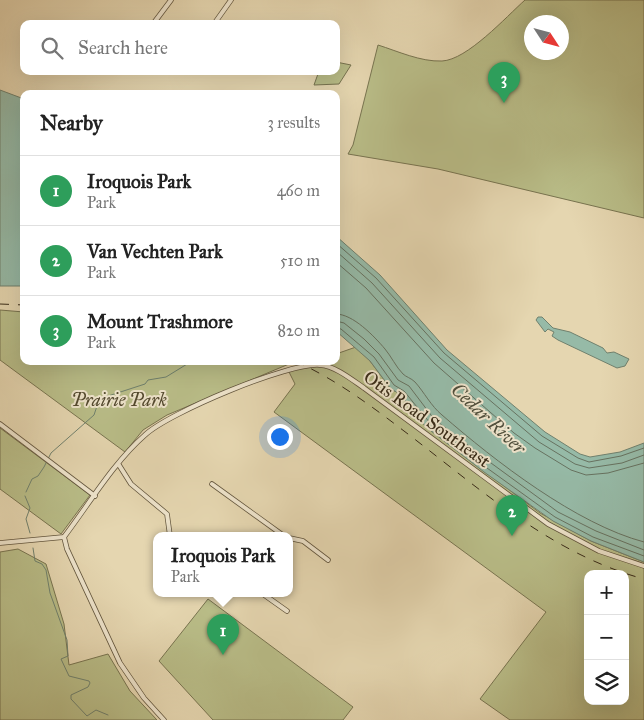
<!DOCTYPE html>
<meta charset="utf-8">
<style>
:root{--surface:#fff;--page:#f2f2f2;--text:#222;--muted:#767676;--line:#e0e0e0;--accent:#8f2418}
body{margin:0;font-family:"IM FELL Great Primer",serif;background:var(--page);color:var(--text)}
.controls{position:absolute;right:15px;bottom:15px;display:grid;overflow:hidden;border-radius:10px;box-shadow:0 5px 20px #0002}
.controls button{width:45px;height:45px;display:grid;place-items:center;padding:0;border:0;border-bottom:1px solid var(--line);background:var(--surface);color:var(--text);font:25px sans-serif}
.compass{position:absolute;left:524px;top:15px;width:45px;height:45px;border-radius:50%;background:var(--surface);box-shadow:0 5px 20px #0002;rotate:126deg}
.you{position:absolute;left:279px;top:436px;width:18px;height:18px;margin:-12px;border:4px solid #fff;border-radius:50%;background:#1a73e8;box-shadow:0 0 0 8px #1a73e833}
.badge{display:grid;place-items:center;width:32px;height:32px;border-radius:50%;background:var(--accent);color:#fff;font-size:16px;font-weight:700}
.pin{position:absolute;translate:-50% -41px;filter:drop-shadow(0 1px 2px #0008)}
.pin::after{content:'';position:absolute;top:26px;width:18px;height:15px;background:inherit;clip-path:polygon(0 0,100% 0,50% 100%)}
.popup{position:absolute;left:153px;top:532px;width:140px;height:65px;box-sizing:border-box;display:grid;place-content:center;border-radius:10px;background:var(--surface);filter:drop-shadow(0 1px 4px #0005);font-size:16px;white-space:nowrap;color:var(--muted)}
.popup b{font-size:19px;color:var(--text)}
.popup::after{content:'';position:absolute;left:50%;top:100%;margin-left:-10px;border:10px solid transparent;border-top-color:var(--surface)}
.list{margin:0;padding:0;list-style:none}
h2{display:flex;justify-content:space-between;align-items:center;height:65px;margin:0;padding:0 20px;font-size:21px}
h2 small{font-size:16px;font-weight:400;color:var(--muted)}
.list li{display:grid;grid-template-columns:32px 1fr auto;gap:15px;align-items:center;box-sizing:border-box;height:70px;padding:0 20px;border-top:1px solid var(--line)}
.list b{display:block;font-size:19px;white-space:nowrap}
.list p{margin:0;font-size:16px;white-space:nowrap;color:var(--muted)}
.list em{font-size:16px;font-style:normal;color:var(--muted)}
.icon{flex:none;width:28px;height:28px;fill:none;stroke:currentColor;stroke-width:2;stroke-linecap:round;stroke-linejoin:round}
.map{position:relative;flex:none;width:644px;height:720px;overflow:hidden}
.search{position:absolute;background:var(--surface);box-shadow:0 5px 20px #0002;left:20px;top:20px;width:320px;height:55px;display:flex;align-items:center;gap:12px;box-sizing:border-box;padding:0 18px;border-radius:10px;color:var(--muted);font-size:19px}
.panel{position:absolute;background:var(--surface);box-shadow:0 5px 20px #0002;left:20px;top:90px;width:320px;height:275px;border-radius:10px}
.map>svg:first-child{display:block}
</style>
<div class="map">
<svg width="644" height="720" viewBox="0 0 644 720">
<rect width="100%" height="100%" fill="#e5d6b0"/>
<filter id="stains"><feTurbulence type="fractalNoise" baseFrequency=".004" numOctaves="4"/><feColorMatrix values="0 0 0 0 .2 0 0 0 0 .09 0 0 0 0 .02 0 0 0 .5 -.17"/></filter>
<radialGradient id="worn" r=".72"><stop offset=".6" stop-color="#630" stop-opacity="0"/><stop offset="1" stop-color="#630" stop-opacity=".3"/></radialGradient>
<!-- green -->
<g fill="#b9bd88" stroke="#787450" fill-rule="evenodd">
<path d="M525 0H644V218L438 169 348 154 353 145 378 45C397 51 421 62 442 61 467 60 506 17 525 0ZM532 22H562V52H532Z"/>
<path d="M336 62 351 65 339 84 314 85 319 71H336Z"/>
<path d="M0 310 24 312V361H283L289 364 167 415 143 430 125 452 0 360Z"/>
<path d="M356 347 370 361 391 389 400 394 426 427 540 513 591 541 644 562V720H510L480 699 546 612 274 412 295 384 288 370 316 361H336V354ZM588 574H625V701H588Z"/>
<path d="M0 428 90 495 61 534 0 489Z"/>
<path d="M18 549 46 564 64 624 69 665 108 654 130 691 157 720H0V552Z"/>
<path d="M208 599 353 707 343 720H213L159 661Z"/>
</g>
<!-- water -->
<g fill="#96baa7" stroke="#70816e">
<path d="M0 90 24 99 23 286H0Z"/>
<path d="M336 236 380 275 447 350 545 432 580 454 590 457 620 452 644 443V562L591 541 553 521 484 472 426 427 400 394 391 389 370 361 336 331Z"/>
<path d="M538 317H542L553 328 570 332 603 348 607 353 614 352 629 359 625 366 617 368 558 340 552 336 554 332 548 329 545 332 536 320Z"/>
</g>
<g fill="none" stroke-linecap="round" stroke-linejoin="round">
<!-- shore -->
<g stroke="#677260" stroke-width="1">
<path d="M336 243 376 278 444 353 542 436 578 458 589 462 621 456 644 448"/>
<path d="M336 251 372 283 440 358 539 442 575 464 589 468 622 463 644 455"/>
<path d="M336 262 366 288 434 363 514 433 535 448 571 470 586 475 608 473 644 463"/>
<path d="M336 314C353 314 374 336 385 349 391 356 396 367 403 374 406 377 411 378 415 382 424 392 431 406 442 415 495 461 576 524 644 542"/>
<path d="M336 321 344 323 364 339 379 354 398 380 409 386 434 419 491 463 558 512 596 531 644 550"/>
<path d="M336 328 341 329 374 357 394 385 404 391 430 423 487 468 555 517 593 537 644 556"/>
</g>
<!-- stream -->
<g stroke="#70816e" stroke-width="1">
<path d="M26 492 32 479 38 476 44 467 51 453 94 415 97 406 105 397 145 384 148 380 166 377 192 361"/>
<path d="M25 496 30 508 26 519 30 533"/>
<path d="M33 548 35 561 42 564 46 570 50 593 67 640 68 656 61 659 69 676 89 681 90 683 88 687 71 695V699L87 716 96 710 108 715"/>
</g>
<!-- minor casing -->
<g stroke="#63563e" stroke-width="5.5">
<g id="minor">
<path d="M153 24 171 0"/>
<path d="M214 24 231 0"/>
<path d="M0 424 95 496"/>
<path d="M119 465 131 484 167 514 170 536"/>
<path d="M212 484 284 536"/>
<path d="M64 537 67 549 120 663 144 698 164 720"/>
<path d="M289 538 303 541 328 560"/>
<path d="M0 543 64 537C89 504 114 462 145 435 168 413 289 362 320 365 335 366 351 379 364 388L548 524 599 551 644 566"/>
<path d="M289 548 291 539"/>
<path d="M263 594 287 611"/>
</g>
</g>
<!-- minor -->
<use href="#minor" stroke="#eee4cc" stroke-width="4"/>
<!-- rail -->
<g stroke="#382b18" stroke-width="1" stroke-dasharray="9 9" stroke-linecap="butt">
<path d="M0 304 24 305"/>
<path d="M295 361C335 379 370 405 404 431 479 488 551 554 644 579"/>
</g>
</g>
<g text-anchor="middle" stroke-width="4" stroke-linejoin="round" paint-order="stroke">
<!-- park labels -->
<g font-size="18" font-style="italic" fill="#52482e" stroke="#eee4cc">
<text x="119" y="406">Prairie Park</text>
</g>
<!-- street labels -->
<g font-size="18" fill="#382b18" stroke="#eee4cc">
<text transform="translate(427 419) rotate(36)" y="6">Otis Road Southeast</text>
</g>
<!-- water labels -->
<g font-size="19" font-style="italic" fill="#504f3c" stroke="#eee4cc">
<text transform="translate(489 418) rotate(43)" y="7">Cedar River</text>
</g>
</g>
<rect width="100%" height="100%" filter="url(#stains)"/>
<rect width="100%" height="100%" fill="url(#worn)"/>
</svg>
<div class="controls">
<button>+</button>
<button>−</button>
<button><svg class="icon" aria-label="layers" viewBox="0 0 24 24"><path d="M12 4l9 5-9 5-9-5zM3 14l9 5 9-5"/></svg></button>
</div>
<svg class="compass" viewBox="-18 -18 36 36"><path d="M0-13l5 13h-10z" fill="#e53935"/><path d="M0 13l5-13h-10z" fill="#767676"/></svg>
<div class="you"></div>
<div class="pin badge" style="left:223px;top:655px;background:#2e9e5b">1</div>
<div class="popup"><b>Iroquois Park</b>Park</div>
<div class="pin badge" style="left:512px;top:536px;background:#2e9e5b">2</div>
<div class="pin badge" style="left:504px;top:103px;background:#2e9e5b">3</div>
<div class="search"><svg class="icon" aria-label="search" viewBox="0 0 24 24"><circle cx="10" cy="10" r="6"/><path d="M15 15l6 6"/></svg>Search here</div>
<section class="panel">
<h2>Nearby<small>3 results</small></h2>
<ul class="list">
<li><span class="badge" style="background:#2e9e5b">1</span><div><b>Iroquois Park</b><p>Park</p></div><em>460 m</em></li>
<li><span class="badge" style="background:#2e9e5b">2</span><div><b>Van Vechten Park</b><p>Park</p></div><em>510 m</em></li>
<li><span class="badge" style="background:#2e9e5b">3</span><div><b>Mount Trashmore</b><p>Park</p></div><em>820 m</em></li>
</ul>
</section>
</div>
